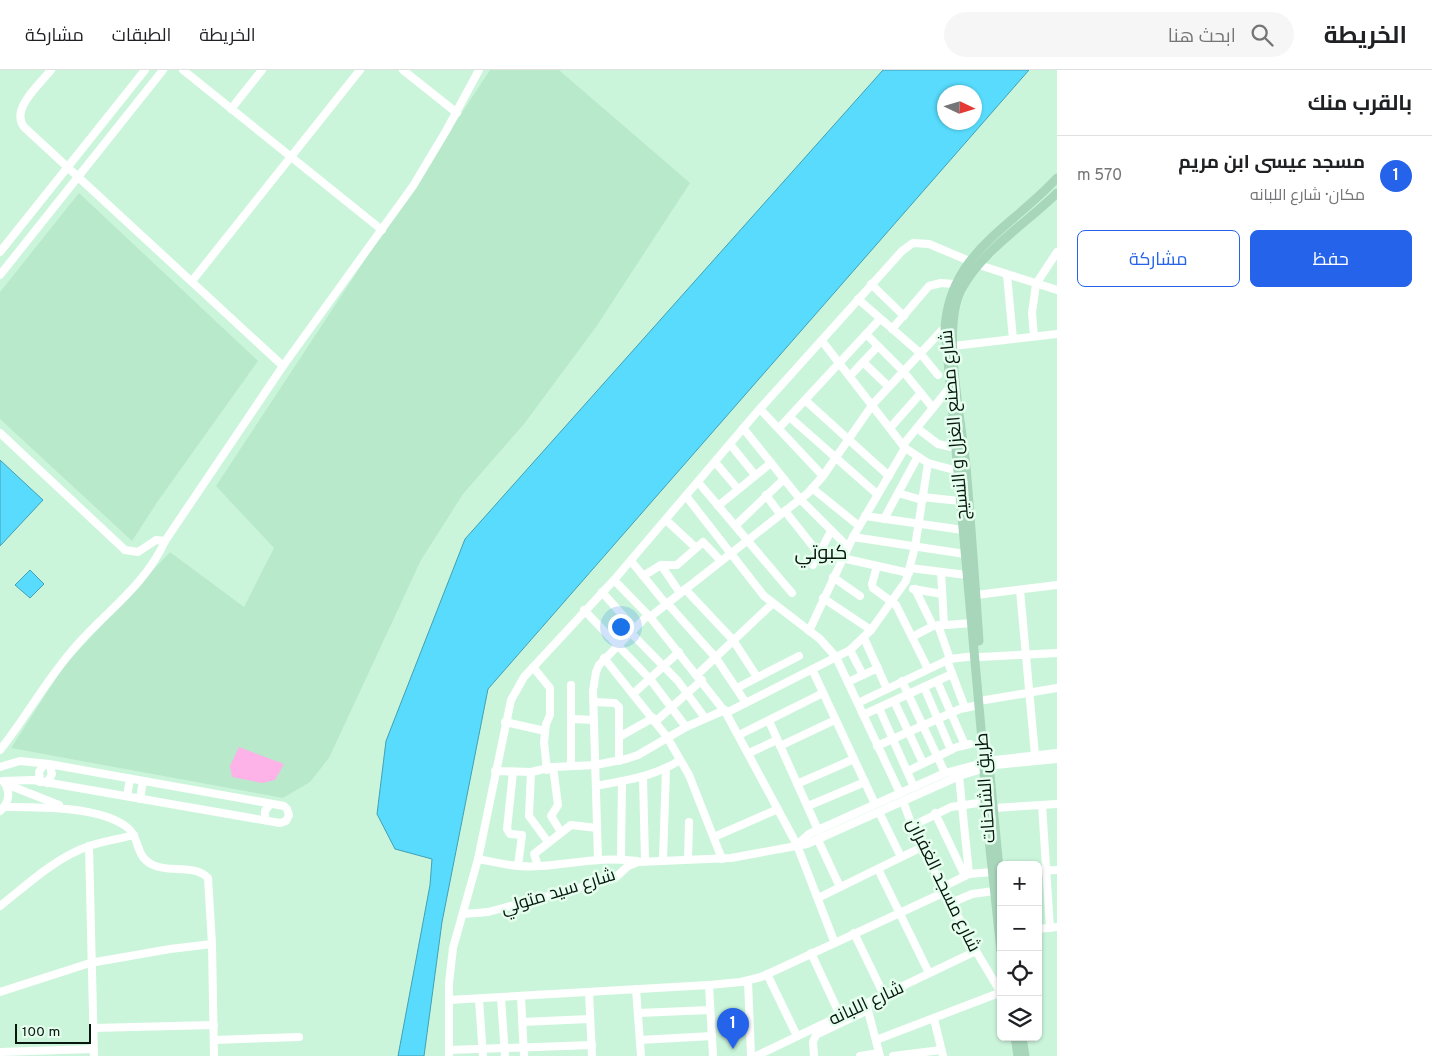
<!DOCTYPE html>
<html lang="ar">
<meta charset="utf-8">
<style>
:root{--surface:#fff;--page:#f6f6f6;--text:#202124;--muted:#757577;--line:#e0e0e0;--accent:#2563eb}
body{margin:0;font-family:Overpass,Cairo,sans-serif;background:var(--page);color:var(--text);direction:rtl}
.controls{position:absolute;right:15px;bottom:15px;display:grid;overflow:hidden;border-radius:8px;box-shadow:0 1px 4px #0004}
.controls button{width:45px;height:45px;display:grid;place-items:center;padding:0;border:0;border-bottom:1px solid var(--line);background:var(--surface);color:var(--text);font:25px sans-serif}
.compass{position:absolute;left:937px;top:15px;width:45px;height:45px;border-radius:50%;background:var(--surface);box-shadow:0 1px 4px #0004;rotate:94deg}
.scale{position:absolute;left:15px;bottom:12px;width:76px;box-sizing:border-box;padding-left:5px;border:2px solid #08180f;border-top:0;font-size:14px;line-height:18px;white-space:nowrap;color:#08180f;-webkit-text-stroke:4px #e5feee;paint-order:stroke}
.you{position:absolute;left:620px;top:556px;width:18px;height:18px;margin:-12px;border:4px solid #fff;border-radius:50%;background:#1a73e8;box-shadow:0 0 0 8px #1a73e833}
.badge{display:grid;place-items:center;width:32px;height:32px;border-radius:50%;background:var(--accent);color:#fff;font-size:16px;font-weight:700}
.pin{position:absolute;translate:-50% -41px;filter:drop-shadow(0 1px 2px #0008)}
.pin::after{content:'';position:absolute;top:26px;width:18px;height:15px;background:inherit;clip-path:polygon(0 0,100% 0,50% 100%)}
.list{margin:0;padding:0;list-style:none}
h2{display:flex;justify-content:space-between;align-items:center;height:65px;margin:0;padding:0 20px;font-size:21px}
h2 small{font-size:16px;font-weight:400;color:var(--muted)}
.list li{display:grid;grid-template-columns:32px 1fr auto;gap:15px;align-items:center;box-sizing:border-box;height:80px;padding:0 20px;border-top:1px solid var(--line)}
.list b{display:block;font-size:19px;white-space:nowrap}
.list p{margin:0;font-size:16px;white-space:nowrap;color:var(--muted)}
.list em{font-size:16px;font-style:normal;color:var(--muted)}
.actions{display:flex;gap:10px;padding:15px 20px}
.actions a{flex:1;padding:11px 0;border:1px solid var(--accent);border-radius:8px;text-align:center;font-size:18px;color:var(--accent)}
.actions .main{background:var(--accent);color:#fff}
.icon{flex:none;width:28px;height:28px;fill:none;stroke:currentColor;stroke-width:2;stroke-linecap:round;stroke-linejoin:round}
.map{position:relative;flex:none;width:1057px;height:986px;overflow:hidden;direction:ltr}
header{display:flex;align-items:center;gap:30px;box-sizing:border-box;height:70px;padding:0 25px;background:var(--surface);border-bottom:1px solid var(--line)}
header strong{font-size:24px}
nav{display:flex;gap:28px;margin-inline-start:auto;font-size:18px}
.search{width:350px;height:45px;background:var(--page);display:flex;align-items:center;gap:12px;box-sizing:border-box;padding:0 18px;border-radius:28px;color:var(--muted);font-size:19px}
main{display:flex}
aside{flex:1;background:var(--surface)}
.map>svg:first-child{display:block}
</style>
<header>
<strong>الخريطة</strong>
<div class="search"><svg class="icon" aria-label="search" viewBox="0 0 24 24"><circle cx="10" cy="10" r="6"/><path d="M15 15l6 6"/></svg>ابحث هنا</div>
<nav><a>الخريطة</a><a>الطبقات</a><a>مشاركة</a></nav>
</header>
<main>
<aside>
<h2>بالقرب منك<small></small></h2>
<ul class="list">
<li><span class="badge">1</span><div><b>مسجد عيسى ابن مريم</b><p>مكان · شارع اللبانه</p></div><em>570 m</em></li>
</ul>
<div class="actions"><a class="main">حفظ</a><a>مشاركة</a></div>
</aside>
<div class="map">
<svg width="1057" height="986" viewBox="0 0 1057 986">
<rect width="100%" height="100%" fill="#cbf5db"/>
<!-- built -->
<g fill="#b8e9cb">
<path d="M490 0H559L690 113 596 257 524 354 463 424 421 490 329 688 310 712 283 728 11 678 64 596 170 482 244 537 274 478 216 416Z"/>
<path d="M79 123 258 291 158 431 132 471 0 349V222Z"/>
</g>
<!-- green -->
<path fill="#fdb3e7" d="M239 677 284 694 275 710 262 713 232 707 230 696Z"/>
<!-- water -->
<g fill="#58dbfc" stroke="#40a0b5" fill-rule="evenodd">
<path d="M883 0H1029L488 619 442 852 424 986H398L430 815 432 789 395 779 377 744 386 671 465 469ZM974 22V52H944V22Z"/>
<path d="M0 390 43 430 0 476Z"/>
<path d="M30 500 44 514 30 528 15 515Z"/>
</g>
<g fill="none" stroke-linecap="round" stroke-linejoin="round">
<!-- minor -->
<g stroke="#fff" stroke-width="8">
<path d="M51 0C40 14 10 39 24 57L283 296"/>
<path d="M183 0 382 160"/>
<path d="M403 0 457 43"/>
<path d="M231 39 262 0"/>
<path d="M0 182 145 0"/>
<path d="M0 205 163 0"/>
<path d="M1007 205 1013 269"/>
<path d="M192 211 360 0"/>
<path d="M871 214 904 246"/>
<path d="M858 229 920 283 938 305"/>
<path d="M892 259 929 216 941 213 954 214"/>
<path d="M866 264 903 301 933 338"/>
<path d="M1034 266 1032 243 1036 214 1057 182"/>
<path d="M822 271 905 378 928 393 958 401"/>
<path d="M953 276 1057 264"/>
<path d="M863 292 888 316"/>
<path d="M850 306 878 276"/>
<path d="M806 331 889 406"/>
<path d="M760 339 823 406"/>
<path d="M793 350 877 424"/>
<path d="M743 358 800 429 848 477"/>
<path d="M779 358 880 249"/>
<path d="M890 358 921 323"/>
<path d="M917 358 938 374 956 378"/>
<path d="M0 363 125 480 138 482 156 470 165 471"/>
<path d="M730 374 755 405"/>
<path d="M903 375 950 317"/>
<path d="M715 392 738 419"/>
<path d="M698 412 792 523"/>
<path d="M812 418 859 456"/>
<path d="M898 423 922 430"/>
<path d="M766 425 780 444"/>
<path d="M686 426 764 526 820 569 836 587 900 723"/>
<path d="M922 427 960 431"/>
<path d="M718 436 771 393"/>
<path d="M785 441 819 484"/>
<path d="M865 446 963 460"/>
<path d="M884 449 917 388"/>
<path d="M666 450 695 477"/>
<path d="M736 455 784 409"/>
<path d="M853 467 965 484"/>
<path d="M842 488 909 503"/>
<path d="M631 491 666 534"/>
<path d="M661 495 680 523"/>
<path d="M813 495 831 461"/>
<path d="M877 496 872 514 873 518 896 535 928 599"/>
<path d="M910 498 967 505"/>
<path d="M941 502 944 554"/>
<path d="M643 506 661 495H677L703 472 720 490"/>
<path d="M833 507 860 526"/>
<path d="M614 510 650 547 726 643 797 775 834 871"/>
<path d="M685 519 733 570 757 607"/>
<path d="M913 519 942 524"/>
<path d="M915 519 933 556"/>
<path d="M1020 520 1035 685"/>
<path d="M602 522 634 558"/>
<path d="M976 525 1057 515"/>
<path d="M823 528 871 560"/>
<path d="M667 533 716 588 746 633"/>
<path d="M584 540 650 609 686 657"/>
<path d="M650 547 808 423 823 406 873 334 945 257"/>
<path d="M938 555 950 589"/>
<path d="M809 561 853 467 905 378"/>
<path d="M630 562 678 611 705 648"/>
<path d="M912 567 933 556 972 553"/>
<path d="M864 568 887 619"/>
<path d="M850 580 863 605"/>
<path d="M980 587 1057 583"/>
<path d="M604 588 667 667 689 705 722 789"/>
<path d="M947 590 965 638"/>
<path d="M533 597 550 618V645L546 654 544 672 547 700"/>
<path d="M812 599 875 734"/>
<path d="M698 604 772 534"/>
<path d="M902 611 945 703"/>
<path d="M937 611 965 675"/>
<path d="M848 612 878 598"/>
<path d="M924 617 951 680"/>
<path d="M737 618 799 586"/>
<path d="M634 623 679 582"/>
<path d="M894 631 923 693"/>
<path d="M979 631 1057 618"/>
<path d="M594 632 615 633 619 637V691"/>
<path d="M858 633 950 589 975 586"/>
<path d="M879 638 914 717"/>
<path d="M726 643 850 580 871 560 906 511 915 477 928 393"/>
<path d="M863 645 952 604"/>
<path d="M572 649 594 650"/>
<path d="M769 651 818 760"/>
<path d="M505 652 545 661"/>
<path d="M655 652 702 610"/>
<path d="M739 665 823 623"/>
<path d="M619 667 653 648"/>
<path d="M780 676 835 650"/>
<path d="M877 676 960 639 979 635"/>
<path d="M0 680C27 646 48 607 77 575 107 541 146 514 165 471L283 296 413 116 446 61 479 0"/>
<path d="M749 683 777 670"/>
<path d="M571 696V615"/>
<path d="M0 697 20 691 49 694 284 736 287 739 289 745 286 751 280 753 33 710 3 711"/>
<path d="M553 697 558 735 551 746 561 762"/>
<path d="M495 701 531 702 553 697 595 695 626 689 638 685 686 657 725 640"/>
<path d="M908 701 957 677 970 674"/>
<path d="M513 702 507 759 510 764 522 765 518 796"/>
<path d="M531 702 529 746 548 772"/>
<path d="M959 706 969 804"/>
<path d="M643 707 645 791"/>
<path d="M40 712 39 702 44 694"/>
<path d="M47 713 52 704 49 694"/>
<path d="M6 714 59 735"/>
<path d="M797 714 854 689"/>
<path d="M596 716C626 710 654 707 680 690"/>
<path d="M127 726 130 709"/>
<path d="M140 729 143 711"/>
<path d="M903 731 912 756 922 777 976 881 1001 923"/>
<path d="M1042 735 1050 858"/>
<path d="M808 736 865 712"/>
<path d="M4 737C38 737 101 736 128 758 141 769 134 786 153 795 169 803 195 794 208 808L212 874 214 986"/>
<path d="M994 738 1057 734"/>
<path d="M0 741C9 733 11 723 4 712"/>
<path d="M879 742 901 787"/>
<path d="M935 743 965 806"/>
<path d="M265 750V741L270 734"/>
<path d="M912 756 951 737 985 732"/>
<path d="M714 767 778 739"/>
<path d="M818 770 840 817"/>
<path d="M797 775 809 764 945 703 995 690 1057 683"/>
<path d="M89 776 94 986"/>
<path d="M478 789C498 793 518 798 540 796 572 794 604 786 637 791"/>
<path d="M598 789 593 621 596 602 599 595 648 545"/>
<path d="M621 789 622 711"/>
<path d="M663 789 666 699"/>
<path d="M688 789 689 752"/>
<path d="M538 796 534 784 571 755 597 758"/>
<path d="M878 799 929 903"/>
<path d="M1038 801 1057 800"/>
<path d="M943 817 969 804 992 802"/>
<path d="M818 828 922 777"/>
<path d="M951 833 972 824 994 821"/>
<path d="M0 836C28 814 55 788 89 776 104 771 119 769 134 765"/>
<path d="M463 844 488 842 615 808 628 796 638 792 731 788 807 774 959 706 995 695 1057 689"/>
<path d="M1038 859 1057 857"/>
<path d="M854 863 884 925"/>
<path d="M811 883 840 945 843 948"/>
<path d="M767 904 797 966"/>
<path d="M748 911 751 986"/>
<path d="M709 915 713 986"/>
<path d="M636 919 641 986"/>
<path d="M0 922 90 893 170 879 212 874"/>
<path d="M589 922 592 986"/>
<path d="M521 927 524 986"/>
<path d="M501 928 505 986"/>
<path d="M449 930 709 915 741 912 761 907 945 822"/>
<path d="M479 930 483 986"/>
<path d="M867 937 880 986"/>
<path d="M638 943 710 940"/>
<path d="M934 949 943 986"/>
<path d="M522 952 590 949"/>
<path d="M93 958 214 955"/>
<path d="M214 970 299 967"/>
<path d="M640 970 712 966"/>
<path d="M876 970 999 923"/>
<path d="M449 980 592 975"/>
<path d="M0 982 93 979"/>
<path d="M449 986V913L453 878 478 789 511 630 524 607 614 510 757 342 902 181 913 173 929 174 979 195 1057 220"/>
<path d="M756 986 976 881"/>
<path d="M814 986 813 972 816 965 868 940"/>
<path d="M860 986 879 983"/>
<path d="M893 986 941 980"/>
</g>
<!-- major -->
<g stroke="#a8d6bb" stroke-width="9">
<path d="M979 571C975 513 971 455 966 397 962 352 941 259 961 220 982 180 1026 154 1057 123"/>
<path d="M990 704 1001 820"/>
<path d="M1001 881 985 732 984 692 945 257C951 182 1011 158 1057 108"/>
<path d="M1015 967 1018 986"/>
<path d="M1022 967 1025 986"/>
</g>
</g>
<g text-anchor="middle" stroke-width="5" stroke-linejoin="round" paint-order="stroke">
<!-- street labels -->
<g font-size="18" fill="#08180f" stroke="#e5feee">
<text transform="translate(954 355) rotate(-95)" y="6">شارع مصنع الغزل و النسيج</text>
<text transform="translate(985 718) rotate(-94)" y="6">طريق الشاحنات</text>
<text transform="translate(944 815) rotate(64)" y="6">شارع مسجد الغفران</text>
<text transform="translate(558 821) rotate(-17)" y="6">شارع سيد متولي</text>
<text transform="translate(866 933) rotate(-25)" y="6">شارع اللبانه</text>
</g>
<!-- quarter labels -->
<g font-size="20" fill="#08180f" stroke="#e5feee">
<text x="821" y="489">كبوتي</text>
</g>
</g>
</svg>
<div class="controls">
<button>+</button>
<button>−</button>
<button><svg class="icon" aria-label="locate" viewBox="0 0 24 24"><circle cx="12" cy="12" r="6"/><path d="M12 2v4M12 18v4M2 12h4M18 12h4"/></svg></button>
<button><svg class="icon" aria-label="layers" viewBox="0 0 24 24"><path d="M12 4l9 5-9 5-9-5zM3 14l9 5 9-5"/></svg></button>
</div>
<svg class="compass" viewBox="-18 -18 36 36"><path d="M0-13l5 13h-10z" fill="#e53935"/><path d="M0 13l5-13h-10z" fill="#757577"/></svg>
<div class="scale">100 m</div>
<div class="you"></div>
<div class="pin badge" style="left:733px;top:979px">1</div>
</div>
</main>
